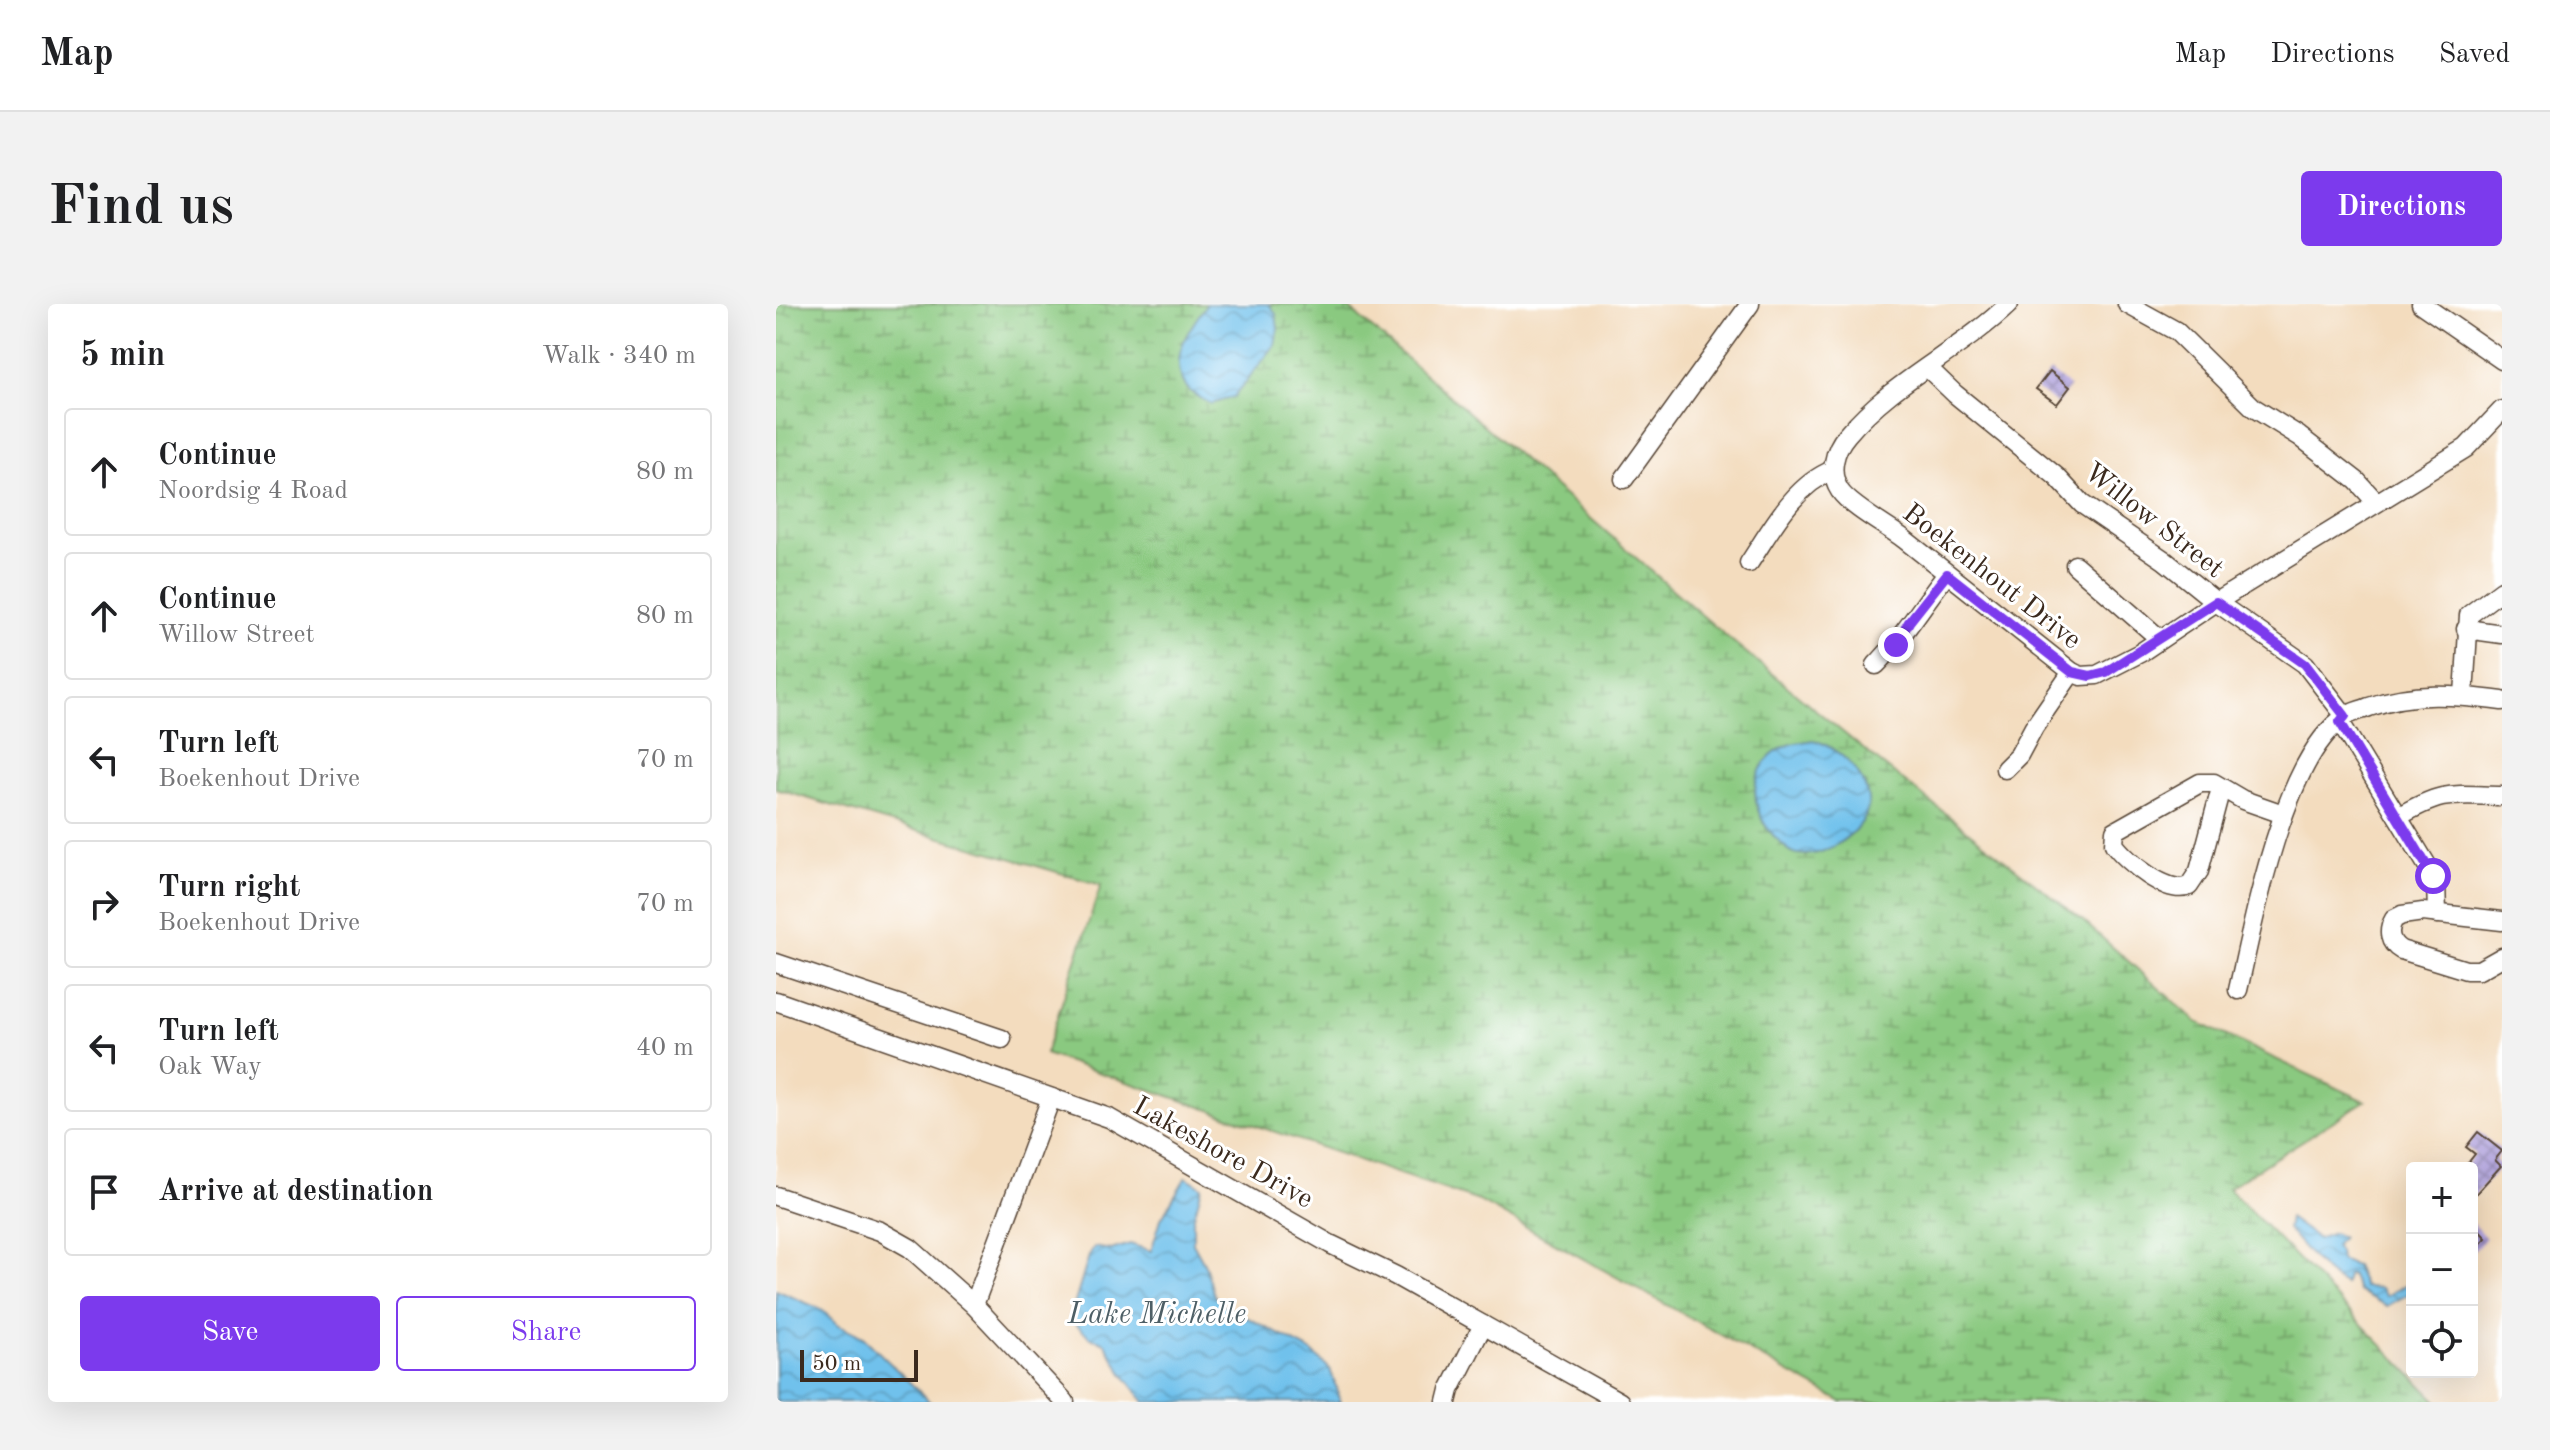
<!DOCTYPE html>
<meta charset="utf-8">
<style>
:root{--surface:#fff;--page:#f2f2f2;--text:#202124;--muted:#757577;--line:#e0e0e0;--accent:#7c3aed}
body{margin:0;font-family:"Old Standard TT",serif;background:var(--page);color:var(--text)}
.controls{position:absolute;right:24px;bottom:24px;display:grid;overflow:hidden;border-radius:8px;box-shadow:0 8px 32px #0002}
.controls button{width:72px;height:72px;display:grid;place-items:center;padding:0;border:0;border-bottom:2px solid var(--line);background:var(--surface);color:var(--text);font:40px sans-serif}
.scale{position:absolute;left:24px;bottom:20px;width:118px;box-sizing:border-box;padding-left:8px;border:4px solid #3b2a1e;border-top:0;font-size:22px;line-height:28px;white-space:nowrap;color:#3b2a1e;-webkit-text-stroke:6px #fff;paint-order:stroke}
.stop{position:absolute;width:24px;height:24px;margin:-18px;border:6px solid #7c3aed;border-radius:50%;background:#fff}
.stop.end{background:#7c3aed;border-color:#fff;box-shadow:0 2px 8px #0008}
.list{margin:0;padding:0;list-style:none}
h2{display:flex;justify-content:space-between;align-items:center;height:104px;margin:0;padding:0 32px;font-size:34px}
h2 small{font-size:26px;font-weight:400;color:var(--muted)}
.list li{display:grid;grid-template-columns:52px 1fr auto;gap:24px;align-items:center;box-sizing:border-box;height:128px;margin:0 16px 16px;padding:0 16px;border:2px solid var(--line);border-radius:8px}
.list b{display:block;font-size:30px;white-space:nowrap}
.list p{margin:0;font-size:26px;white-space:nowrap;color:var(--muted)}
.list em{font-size:26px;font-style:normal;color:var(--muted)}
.actions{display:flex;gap:16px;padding:24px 32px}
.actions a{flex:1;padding:18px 0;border:2px solid var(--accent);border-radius:8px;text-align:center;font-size:28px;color:var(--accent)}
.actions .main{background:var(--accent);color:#fff}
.icon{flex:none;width:44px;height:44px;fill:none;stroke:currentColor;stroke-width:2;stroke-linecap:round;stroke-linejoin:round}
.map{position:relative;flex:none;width:1726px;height:1098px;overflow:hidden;border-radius:8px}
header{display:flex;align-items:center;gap:48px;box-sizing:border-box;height:112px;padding:0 40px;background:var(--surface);border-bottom:2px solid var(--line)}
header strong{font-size:38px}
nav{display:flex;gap:44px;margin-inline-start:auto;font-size:28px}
.intro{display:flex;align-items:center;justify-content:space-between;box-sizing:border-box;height:192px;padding:0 48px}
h1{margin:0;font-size:56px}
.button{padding:20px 36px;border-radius:8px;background:var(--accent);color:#fff;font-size:28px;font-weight:700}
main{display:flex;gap:48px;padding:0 48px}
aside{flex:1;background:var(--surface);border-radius:8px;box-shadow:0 8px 32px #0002}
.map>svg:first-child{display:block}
</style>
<header>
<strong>Map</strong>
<nav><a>Map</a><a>Directions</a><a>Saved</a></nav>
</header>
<div class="intro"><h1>Find us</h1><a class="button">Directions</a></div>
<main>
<aside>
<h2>5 min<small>Walk · 340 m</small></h2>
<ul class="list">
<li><svg class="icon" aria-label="ahead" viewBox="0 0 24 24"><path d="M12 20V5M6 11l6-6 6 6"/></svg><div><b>Continue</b><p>Noordsig 4 Road</p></div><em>80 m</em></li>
<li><svg class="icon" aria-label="ahead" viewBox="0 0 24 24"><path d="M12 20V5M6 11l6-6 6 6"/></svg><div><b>Continue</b><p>Willow Street</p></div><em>80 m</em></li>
<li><svg class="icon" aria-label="left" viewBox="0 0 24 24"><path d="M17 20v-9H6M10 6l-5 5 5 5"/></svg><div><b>Turn left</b><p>Boekenhout Drive</p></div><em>70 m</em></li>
<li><svg class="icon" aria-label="right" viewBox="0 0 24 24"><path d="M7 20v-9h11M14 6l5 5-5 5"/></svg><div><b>Turn right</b><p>Boekenhout Drive</p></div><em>70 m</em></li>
<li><svg class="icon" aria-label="left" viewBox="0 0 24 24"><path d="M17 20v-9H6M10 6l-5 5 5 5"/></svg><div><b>Turn left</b><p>Oak Way</p></div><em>40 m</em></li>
<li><svg class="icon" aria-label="arrive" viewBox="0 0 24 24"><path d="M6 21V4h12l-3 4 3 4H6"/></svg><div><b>Arrive at destination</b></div></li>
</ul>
<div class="actions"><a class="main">Save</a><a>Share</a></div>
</aside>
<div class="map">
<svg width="1726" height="1098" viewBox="0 0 1726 1098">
<defs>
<pattern id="wetland-marsh" width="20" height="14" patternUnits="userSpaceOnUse" patternTransform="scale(2)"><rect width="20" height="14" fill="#8ac980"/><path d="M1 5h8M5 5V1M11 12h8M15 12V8" fill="none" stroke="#72a368"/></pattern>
<pattern id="water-waves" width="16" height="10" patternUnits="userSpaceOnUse" patternTransform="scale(2)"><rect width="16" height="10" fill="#70c1ec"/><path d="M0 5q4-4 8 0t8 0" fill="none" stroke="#5d9dbf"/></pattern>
<pattern id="building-cross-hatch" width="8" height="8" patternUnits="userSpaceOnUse" patternTransform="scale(2)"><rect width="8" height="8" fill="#b0a2dd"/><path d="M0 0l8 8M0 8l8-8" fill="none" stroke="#9084b3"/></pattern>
</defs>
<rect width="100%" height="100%" fill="#fff"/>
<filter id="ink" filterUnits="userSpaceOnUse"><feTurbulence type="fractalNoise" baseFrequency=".0125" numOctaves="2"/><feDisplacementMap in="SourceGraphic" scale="16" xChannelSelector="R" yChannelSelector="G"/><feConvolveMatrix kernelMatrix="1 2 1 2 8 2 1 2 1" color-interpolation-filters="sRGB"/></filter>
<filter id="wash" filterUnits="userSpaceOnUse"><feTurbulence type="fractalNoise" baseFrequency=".006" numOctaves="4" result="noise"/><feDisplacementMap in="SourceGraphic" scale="32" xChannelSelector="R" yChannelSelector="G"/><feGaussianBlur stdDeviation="1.8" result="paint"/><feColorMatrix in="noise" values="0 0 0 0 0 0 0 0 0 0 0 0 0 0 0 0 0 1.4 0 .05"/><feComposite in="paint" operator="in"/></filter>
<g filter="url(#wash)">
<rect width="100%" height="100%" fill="#f3dcbe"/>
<!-- wetland -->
<path fill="url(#wetland-marsh)" stroke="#627a4f" stroke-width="2" d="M0 0H568L950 332 1097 453 1306 616 1421 718 1589 797 1452 884 1662 1098H1066L703 897 269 750 325 581 0 485Z"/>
<!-- water -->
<g fill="url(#water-waves)" stroke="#567685" stroke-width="2">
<path d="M431 0H493L500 10 502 25 499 41 458 93 435 100C428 96 418 92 413 86 389 58 413 24 431 0Z"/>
<path d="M1037 436C1069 444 1112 491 1082 523 1068 538 1044 554 1022 550 1013 549 1004 538 998 532 970 503 972 457 1013 441 1020 438 1029 438 1037 436Z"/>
<path d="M410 873 426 883 417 916V939L429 961 438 991 445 1000 535 1047 554 1065 565 1098H369L349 1073 329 1039 314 1033 294 1015 313 952 318 943 335 946 354 940 375 947 385 915Z"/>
<path d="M1513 914 1542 935 1557 929 1566 933 1559 942 1563 948 1564 956 1579 962 1588 983 1605 984 1610 992 1636 977V988L1611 1002 1582 987 1575 970 1571 971 1569 980C1544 968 1530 945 1511 925Z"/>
<path d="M0 986 47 1006 63 1021 85 1031 154 1098H0Z"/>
</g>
<g id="blocks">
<!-- building -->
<g fill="url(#building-cross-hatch)">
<path d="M1274 67 1294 83 1281 100 1260 85Z"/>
<path d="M1702 828 1726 847 1719 856 1725 862 1696 894V864H1688L1699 850 1690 843Z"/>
<path d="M1696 919 1710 934 1698 947 1696 945Z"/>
</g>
</g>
</g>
<g filter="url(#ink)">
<use href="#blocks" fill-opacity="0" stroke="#574536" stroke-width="2"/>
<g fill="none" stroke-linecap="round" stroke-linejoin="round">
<!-- street casing -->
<g stroke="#574536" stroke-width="21">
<g id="street">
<path d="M1233 0C1183 48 1116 77 1071 131 1058 146 1052 169 1064 187 1074 202 1112 223 1128 235 1184 279 1240 324 1296 368L1305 372 1321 371 1364 349 1440 298 1690 144 1726 106"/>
<path d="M1351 0 1400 27 1478 104 1523 132 1581 177 1600 198"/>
<path d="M1645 0 1726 56"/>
<path d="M1152 64 1179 90 1281 173 1306 200 1388 256 1440 298 1529 360 1569 412"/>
<path d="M848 175 974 0"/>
<path d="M973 259C995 226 1018 181 1057 166"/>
<path d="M1299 261 1384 335"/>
<path d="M1690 325 1726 330"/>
<path d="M1100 361C1127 334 1147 300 1171 270"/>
<path d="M1688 391 1693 311 1726 286"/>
<path d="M1564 418 1660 576 1661 610"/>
<path d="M1229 465 1243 451 1258 423 1296 368"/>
<path d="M1445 484 1423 567 1413 582C1392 592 1350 557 1338 540L1339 527 1424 479H1438L1467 496 1507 510"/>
<path d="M1622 513C1668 486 1675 491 1726 492"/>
<path d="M1726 617 1647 608 1626 611 1618 615C1611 627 1613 639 1625 646L1690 666H1703L1726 653"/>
<path d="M0 659 226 735"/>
<path d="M1462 686C1478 616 1508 451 1570 412 1576 408 1586 406 1593 403 1637 387 1681 391 1726 397"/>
<path d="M0 697 333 814 554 940 620 972 844 1098"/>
<path d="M0 892 104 927 134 944 198 1001 289 1098"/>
<path d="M198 1001 275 794"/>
<path d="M671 1098 674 1086 707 1021"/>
</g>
</g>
<!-- street -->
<use href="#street" stroke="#fff" stroke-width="18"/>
</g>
</g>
<g fill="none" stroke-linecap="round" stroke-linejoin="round" filter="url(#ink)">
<!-- route -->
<path stroke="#7c3aed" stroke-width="10" d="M1120 341 1133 318 1171 270 1296 368 1314 372 1330 368 1440 298 1529 360 1569 412 1564 418 1657 572"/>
</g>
<g text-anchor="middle" stroke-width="6" stroke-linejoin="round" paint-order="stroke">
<!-- street labels -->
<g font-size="28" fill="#3b2a1e" stroke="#fff">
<text transform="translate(1379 215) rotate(38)" y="10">Willow Street</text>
<text transform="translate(1217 271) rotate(38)" y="10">Boekenhout Drive</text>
<text transform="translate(448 847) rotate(29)" y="10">Lakeshore Drive</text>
</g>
<!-- water labels -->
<g font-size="30" font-style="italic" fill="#4e5f66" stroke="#fff">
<text x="381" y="1019">Lake Michelle</text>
</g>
</g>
</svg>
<div class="controls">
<button>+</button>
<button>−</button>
<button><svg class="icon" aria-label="locate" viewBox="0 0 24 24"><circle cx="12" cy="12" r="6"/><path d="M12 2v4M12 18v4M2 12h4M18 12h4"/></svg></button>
</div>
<div class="scale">50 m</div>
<div class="stop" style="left:1657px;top:572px"></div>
<div class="stop end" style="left:1120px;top:341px"></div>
</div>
</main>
